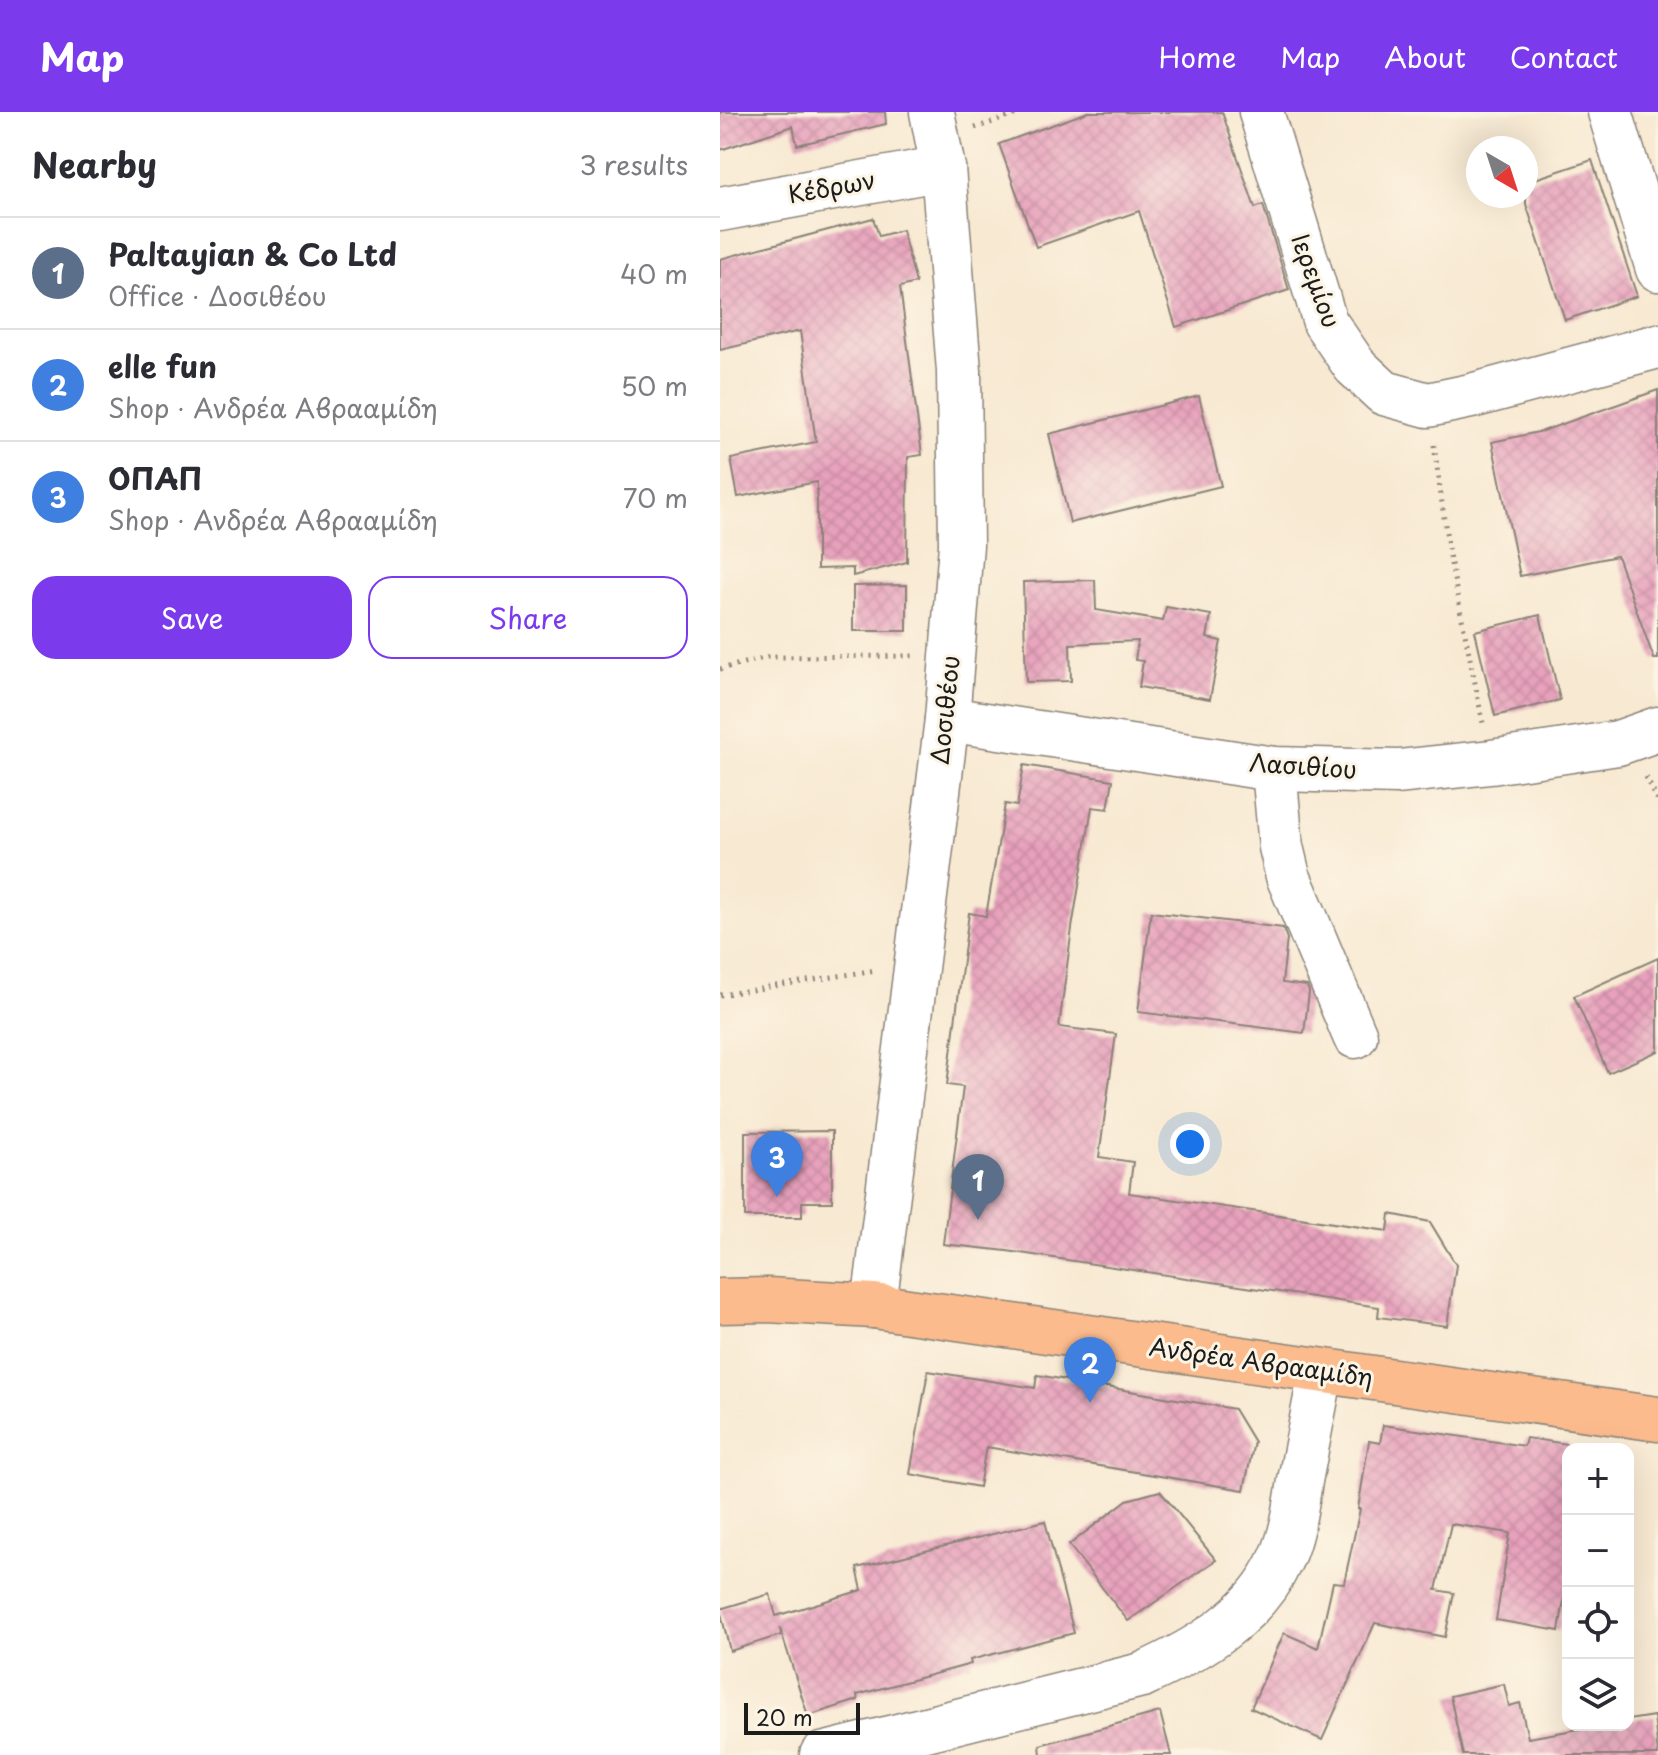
<!DOCTYPE html>
<meta charset="utf-8">
<style>
:root{--surface:#fff;--page:#f7f7f7;--text:#2b2b33;--muted:#7c7c81;--line:#e1e1e2;--accent:#7c3aed}
body{margin:0;font-family:"Playpen Sans",sans-serif;background:var(--page);color:var(--text)}
.controls{position:absolute;right:24px;bottom:24px;display:grid;overflow:hidden;border-radius:16px;box-shadow:0 8px 32px #0002}
.controls button{width:72px;height:72px;display:grid;place-items:center;padding:0;border:0;border-bottom:2px solid var(--line);background:var(--surface);color:var(--text);font:40px sans-serif}
.compass{position:absolute;left:746px;top:24px;width:72px;height:72px;border-radius:50%;background:var(--surface);box-shadow:0 8px 32px #0002;rotate:141deg}
.scale{position:absolute;left:24px;bottom:20px;width:116px;box-sizing:border-box;padding-left:8px;border:4px solid #1c1c1c;border-top:0;font-size:22px;line-height:28px;white-space:nowrap;color:#1c1c1c;-webkit-text-stroke:6px #fcf5e5;paint-order:stroke}
.you{position:absolute;left:470px;top:1032px;width:28px;height:28px;margin:-20px;border:6px solid #fff;border-radius:50%;background:#1a73e8;box-shadow:0 0 0 12px #1a73e833}
.badge{display:grid;place-items:center;width:52px;height:52px;border-radius:50%;background:var(--accent);color:#fff;font-size:26px;font-weight:700}
.pin{position:absolute;translate:-50% -66px;filter:drop-shadow(0 2px 4px #0008)}
.pin::after{content:'';position:absolute;top:42px;width:28px;height:24px;background:inherit;clip-path:polygon(0 0,100% 0,50% 100%)}
.list{margin:0;padding:0;list-style:none}
h2{display:flex;justify-content:space-between;align-items:center;height:104px;margin:0;padding:0 32px;font-size:34px}
h2 small{font-size:26px;font-weight:400;color:var(--muted)}
.list li{display:grid;grid-template-columns:52px 1fr auto;gap:24px;align-items:center;box-sizing:border-box;height:112px;padding:0 32px;border-top:2px solid var(--line)}
.list b{display:block;font-size:30px;white-space:nowrap}
.list p{margin:0;font-size:26px;white-space:nowrap;color:var(--muted)}
.list em{font-size:26px;font-style:normal;color:var(--muted)}
.actions{display:flex;gap:16px;padding:24px 32px}
.actions a{flex:1;padding:18px 0;border:2px solid var(--accent);border-radius:24px;text-align:center;font-size:28px;color:var(--accent)}
.actions .main{background:var(--accent);color:#fff}
.icon{flex:none;width:44px;height:44px;fill:none;stroke:currentColor;stroke-width:2;stroke-linecap:round;stroke-linejoin:round}
.map{position:relative;flex:none;width:938px;height:1643px;overflow:hidden}
header{display:flex;align-items:center;gap:48px;box-sizing:border-box;height:112px;padding:0 40px;background:var(--accent);color:#fff}
header strong{font-size:38px}
nav{display:flex;gap:44px;margin-inline-start:auto;font-size:28px}
main{display:flex}
aside{flex:1;background:var(--surface)}
.map>svg:first-child{display:block}
</style>
<header>
<strong>Map</strong>
<nav><a>Home</a><a>Map</a><a>About</a><a>Contact</a></nav>
</header>
<main>
<aside>
<h2>Nearby<small>3 results</small></h2>
<ul class="list">
<li><span class="badge" style="background:#5c6f8a">1</span><div><b>Paltayian &amp; Co Ltd</b><p>Office · Δοσιθέου</p></div><em>40 m</em></li>
<li><span class="badge" style="background:#3f7fe0">2</span><div><b>elle fun</b><p>Shop · Ανδρέα Αβρααμίδη</p></div><em>50 m</em></li>
<li><span class="badge" style="background:#3f7fe0">3</span><div><b>ΟΠΑΠ</b><p>Shop · Ανδρέα Αβρααμίδη</p></div><em>70 m</em></li>
</ul>
<div class="actions"><a class="main">Save</a><a>Share</a></div>
</aside>
<div class="map">
<svg width="938" height="1643" viewBox="0 0 938 1643">
<defs>
<pattern id="building-cross-hatch" width="8" height="8" patternUnits="userSpaceOnUse" patternTransform="scale(2)"><rect width="8" height="8" fill="#e8a1bc"/><path d="M0 0l8 8M0 8l8-8" fill="none" stroke="#c68aa1"/></pattern>
</defs>
<rect width="100%" height="100%" fill="#fcf5e5"/>
<filter id="ink" filterUnits="userSpaceOnUse"><feTurbulence type="fractalNoise" baseFrequency=".0125" numOctaves="2"/><feDisplacementMap in="SourceGraphic" scale="16" xChannelSelector="R" yChannelSelector="G"/><feConvolveMatrix kernelMatrix="1 2 1 2 8 2 1 2 1" color-interpolation-filters="sRGB"/></filter>
<filter id="wash" filterUnits="userSpaceOnUse"><feTurbulence type="fractalNoise" baseFrequency=".006" numOctaves="4" result="noise"/><feDisplacementMap in="SourceGraphic" scale="32" xChannelSelector="R" yChannelSelector="G"/><feGaussianBlur stdDeviation="1.8" result="paint"/><feColorMatrix in="noise" values="0 0 0 0 0 0 0 0 0 0 0 0 0 0 0 0 0 1.4 0 .05"/><feComposite in="paint" operator="in"/></filter>
<g filter="url(#wash)">
<rect width="100%" height="100%" fill="#f8e9d2"/>
<g id="blocks">
<!-- building -->
<g fill="url(#building-cross-hatch)">
<path d="M0 0H165L166 12 77 33 73 14 0 38Z"/>
<path d="M368 0H502L535 96 543 93 569 178 456 215 419 99 316 135 279 32Z"/>
<path d="M872 48 917 184 845 208 806 92V70Z"/>
<path d="M153 106 159 124 182 118 196 171 180 175 202 343 188 345 187 450 133 464V456L97 457V370L18 385 11 347 96 330 80 219 0 238V147Z"/>
<path d="M938 278V547H934L897 444 800 464 772 330 823 319Z"/>
<path d="M479 284 501 374 350 411 329 322Z"/>
<path d="M375 468 376 498 443 509 446 495 491 503 487 526 501 529 490 587 419 575 423 549 415 548 418 529 350 532 351 569 306 570 303 470Z"/>
<path d="M187 473V519H133V474Z"/>
<path d="M820 503 840 588 775 604 755 519Z"/>
<path d="M304 653 393 668 388 697 372 695 352 816 339 915 396 922 379 1045 413 1050 409 1081 668 1119 670 1102 710 1110 736 1153 727 1214 658 1205 659 1195 287 1139 223 1132 243 975 227 973 249 801 266 804 285 692 297 694Z"/>
<path d="M431 800 563 816 567 827 562 871 587 874 589 880 584 921 418 900Z"/>
<path d="M938 846V939L888 961 854 884Z"/>
<path d="M112 1019V1090H82V1105H25V1020Z"/>
<path d="M208 1259 315 1276 317 1263 514 1297 534 1330 524 1378 266 1335 259 1375 190 1362Z"/>
<path d="M663 1313 804 1334 806 1326 848 1332V1463L839 1519 776 1508 790 1421 731 1412 716 1478 734 1481 725 1525 655 1511 602 1628 531 1596 564 1521 598 1536 613 1470 624 1471 640 1397H638L649 1329 660 1331Z"/>
<path d="M440 1379 496 1448 408 1509 349 1433 407 1388Z"/>
<path d="M325 1409 354 1521 250 1548 251 1552 137 1583 138 1588 88 1604 60 1516 61 1523 10 1539 0 1497 50 1482 56 1504 142 1478 137 1456Z"/>
<path d="M784 1572 789 1594 800 1591 808 1626 882 1613H908V1608L934 1604 938 1643H743L730 1584Z"/>
<path d="M440 1600 451 1643H321L320 1633Z"/>
</g>
</g>
</g>
<g filter="url(#ink)">
<use href="#blocks" fill-opacity="0" stroke="#8a8277" stroke-width="2"/>
<g fill="none" stroke-linecap="round" stroke-linejoin="round">
<!-- minor casing -->
<g stroke="#8a8277" stroke-width="47">
<g id="minor">
<path d="M541 0 605 210 635 254 664 281 708 293 751 284 938 234"/>
<path d="M890 0 938 157"/>
<path d="M0 97 223 56"/>
<path d="M227 607 554 657 678 660 771 650 898 631 938 617"/>
<path d="M554 657 561 735 568 764 635 924"/>
<path d="M154 1194 227 607 241 433 239 259 223 56 212 0"/>
<path d="M102 1643 422 1563C477 1538 535 1505 561 1447 572 1424 576 1394 580 1369 587 1333 594 1296 601 1260"/>
</g>
</g>
<!-- major casing -->
<g stroke="#8a8277" stroke-width="47">
<path id="major" d="M0 1189 48 1188 154 1194 938 1307"/>
</g>
<!-- path -->
<g stroke="#8a8277" stroke-width="5" stroke-dasharray="2 6" stroke-linecap="butt">
<path d="M255 16 303 0"/>
<path d="M714 333 729 442 763 611"/>
<path d="M0 557 48 545 193 544"/>
<path d="M926 665 938 689"/>
<path d="M0 883 156 858"/>
</g>
<!-- minor -->
<use href="#minor" stroke="#fff" stroke-width="44"/>
<!-- major -->
<use href="#major" stroke="#fbbb8d" stroke-width="44"/>
</g>
</g>
<g text-anchor="middle" stroke-width="6" stroke-linejoin="round" paint-order="stroke">
<!-- street labels -->
<g font-size="24" fill="#1c1c1c" stroke="#fcf5e5">
<text transform="translate(112 76) rotate(-10)" y="8">Κέδρων</text>
<text transform="translate(595 169) rotate(70)" y="8">Ιερεμίου</text>
<text transform="translate(226 598) rotate(-84)" y="8">Δοσιθέου</text>
<text transform="translate(583 655) rotate(4)" y="8">Λασιθίου</text>
<text transform="translate(541 1251) rotate(8)" y="8">Ανδρέα Αβρααμίδη</text>
</g>
</g>
</svg>
<div class="controls">
<button>+</button>
<button>−</button>
<button><svg class="icon" aria-label="locate" viewBox="0 0 24 24"><circle cx="12" cy="12" r="6"/><path d="M12 2v4M12 18v4M2 12h4M18 12h4"/></svg></button>
<button><svg class="icon" aria-label="layers" viewBox="0 0 24 24"><path d="M12 4l9 5-9 5-9-5zM3 14l9 5 9-5"/></svg></button>
</div>
<svg class="compass" viewBox="-18 -18 36 36"><path d="M0-13l5 13h-10z" fill="#e53935"/><path d="M0 13l5-13h-10z" fill="#7c7c81"/></svg>
<div class="scale">20 m</div>
<div class="you"></div>
<div class="pin badge" style="left:258px;top:1108px;background:#5c6f8a">1</div>
<div class="pin badge" style="left:370px;top:1291px;background:#3f7fe0">2</div>
<div class="pin badge" style="left:57px;top:1085px;background:#3f7fe0">3</div>
</div>
</main>
